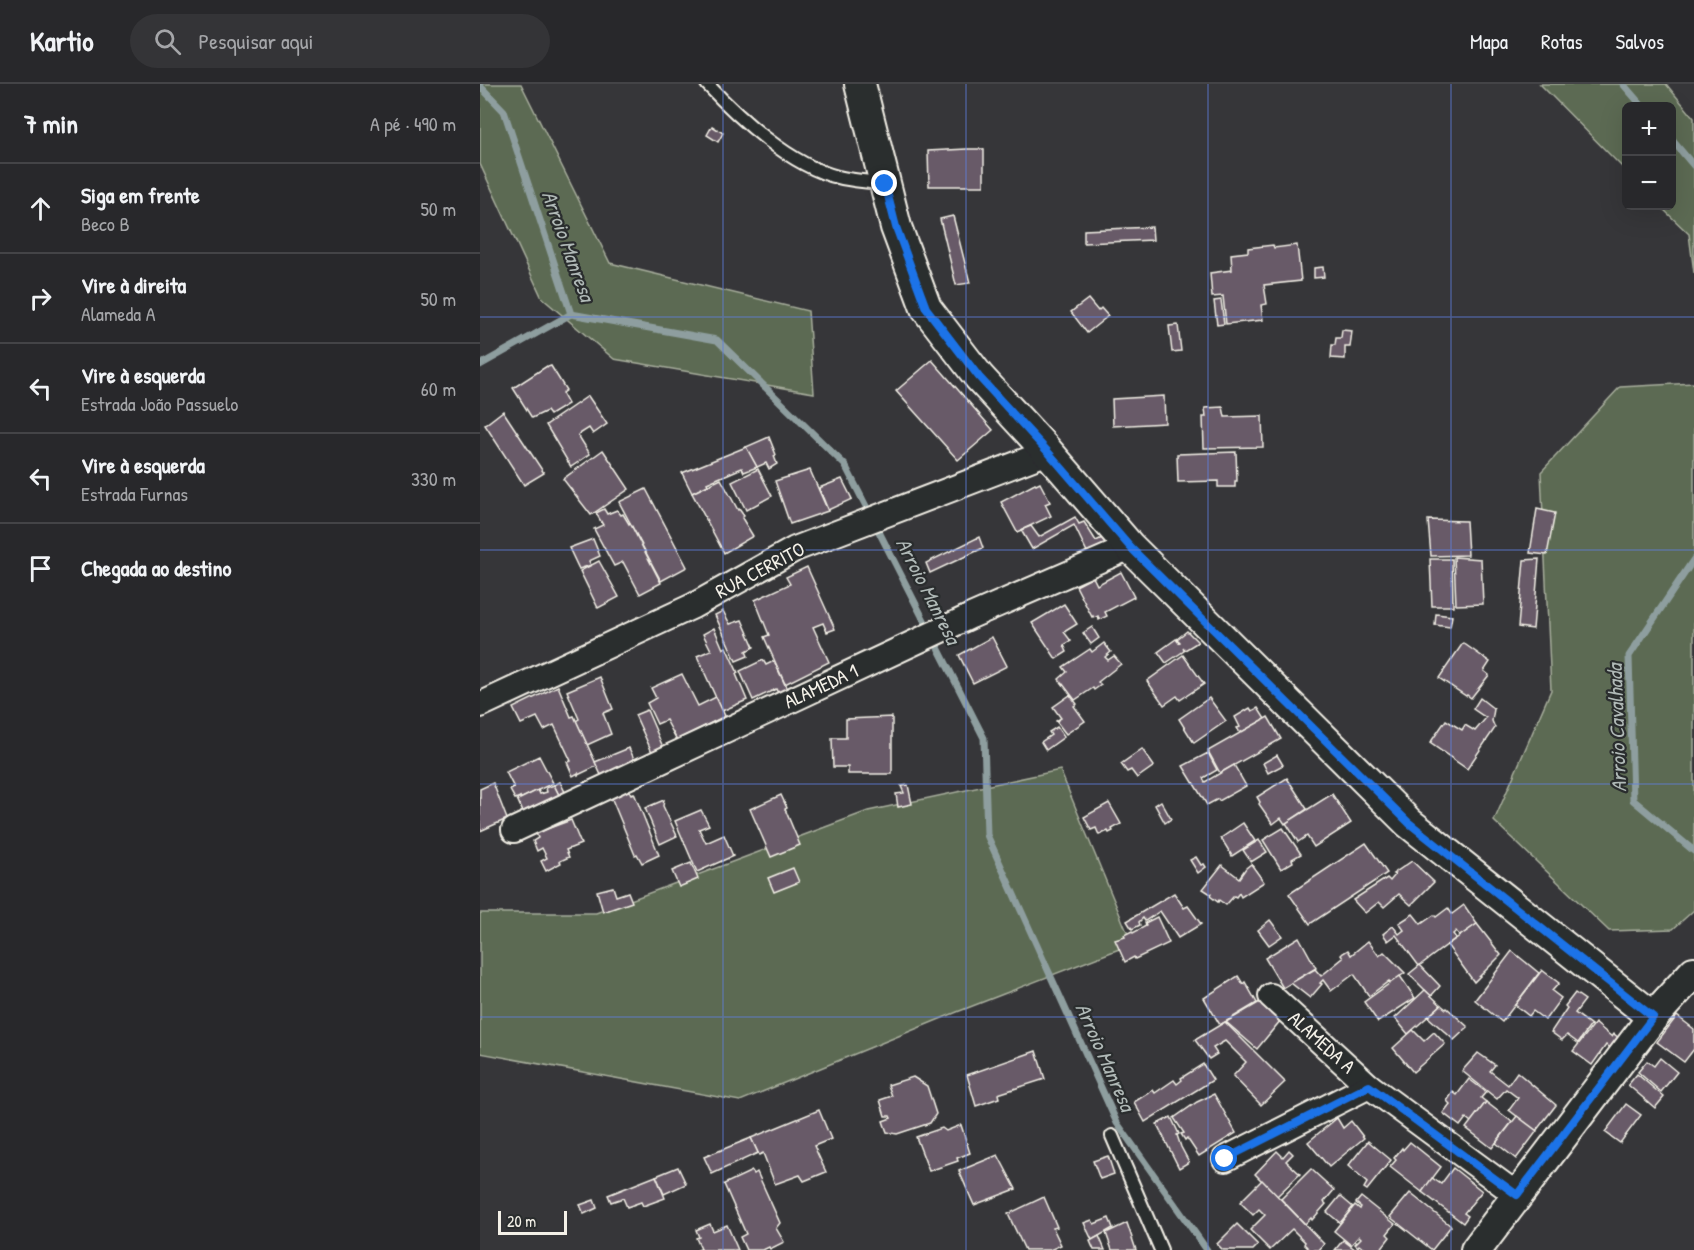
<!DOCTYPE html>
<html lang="pt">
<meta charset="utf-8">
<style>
:root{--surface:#28282b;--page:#343437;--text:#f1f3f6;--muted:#a5a6a9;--line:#444447}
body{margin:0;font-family:"Patrick Hand",sans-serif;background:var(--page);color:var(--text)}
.controls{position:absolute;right:18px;top:18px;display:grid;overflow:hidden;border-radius:9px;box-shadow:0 6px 24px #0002}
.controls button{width:54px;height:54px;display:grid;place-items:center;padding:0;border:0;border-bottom:2px solid var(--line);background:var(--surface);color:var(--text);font:30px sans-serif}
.scale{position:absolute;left:18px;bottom:15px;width:69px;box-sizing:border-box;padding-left:6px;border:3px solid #f4f1e8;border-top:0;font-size:16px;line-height:21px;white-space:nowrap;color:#f4f1e8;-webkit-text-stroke:4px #2a2d2e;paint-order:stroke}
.stop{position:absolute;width:18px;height:18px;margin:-14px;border:4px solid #1a73e8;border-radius:50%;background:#fff}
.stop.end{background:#1a73e8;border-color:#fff;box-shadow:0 2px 6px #0008}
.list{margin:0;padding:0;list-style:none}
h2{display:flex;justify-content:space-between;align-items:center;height:78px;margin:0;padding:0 24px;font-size:26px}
h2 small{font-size:20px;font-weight:400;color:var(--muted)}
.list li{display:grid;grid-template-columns:39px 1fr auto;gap:18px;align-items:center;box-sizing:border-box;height:90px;padding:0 24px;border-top:2px solid var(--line)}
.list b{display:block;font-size:22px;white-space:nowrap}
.list p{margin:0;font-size:20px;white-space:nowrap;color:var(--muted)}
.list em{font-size:20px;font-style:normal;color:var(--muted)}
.icon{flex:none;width:33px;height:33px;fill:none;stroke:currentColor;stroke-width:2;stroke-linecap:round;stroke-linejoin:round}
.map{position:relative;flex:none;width:1214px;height:1166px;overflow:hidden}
header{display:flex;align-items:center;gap:36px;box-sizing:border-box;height:84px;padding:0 30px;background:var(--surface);border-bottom:2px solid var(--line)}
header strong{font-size:28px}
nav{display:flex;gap:33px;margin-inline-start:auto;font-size:21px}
.search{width:420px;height:54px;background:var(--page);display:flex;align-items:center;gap:15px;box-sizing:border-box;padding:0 21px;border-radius:33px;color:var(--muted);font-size:22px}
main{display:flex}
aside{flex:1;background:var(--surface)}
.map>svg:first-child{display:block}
</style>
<header>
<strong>Kartio</strong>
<div class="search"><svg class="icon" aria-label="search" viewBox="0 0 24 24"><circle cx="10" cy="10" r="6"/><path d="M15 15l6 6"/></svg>Pesquisar aqui</div>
<nav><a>Mapa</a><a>Rotas</a><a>Salvos</a></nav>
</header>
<main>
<aside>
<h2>7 min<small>A pé · 490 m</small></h2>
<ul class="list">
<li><svg class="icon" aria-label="ahead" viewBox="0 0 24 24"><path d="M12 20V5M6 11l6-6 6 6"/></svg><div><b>Siga em frente</b><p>Beco B</p></div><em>50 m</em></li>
<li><svg class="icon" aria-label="right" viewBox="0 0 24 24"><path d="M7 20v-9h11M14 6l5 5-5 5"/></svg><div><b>Vire à direita</b><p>Alameda A</p></div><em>50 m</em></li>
<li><svg class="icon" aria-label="left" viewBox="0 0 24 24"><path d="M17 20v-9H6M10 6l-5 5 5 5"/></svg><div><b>Vire à esquerda</b><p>Estrada João Passuelo</p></div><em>60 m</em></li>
<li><svg class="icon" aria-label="left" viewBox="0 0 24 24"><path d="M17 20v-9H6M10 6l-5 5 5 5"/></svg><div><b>Vire à esquerda</b><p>Estrada Furnas</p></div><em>330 m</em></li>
<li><svg class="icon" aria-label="arrive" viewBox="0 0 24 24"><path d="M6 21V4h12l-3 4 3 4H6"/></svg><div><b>Chegada ao destino</b></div></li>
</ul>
</aside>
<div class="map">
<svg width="1214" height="1166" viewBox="0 0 1214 1166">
<rect width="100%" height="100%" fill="#363639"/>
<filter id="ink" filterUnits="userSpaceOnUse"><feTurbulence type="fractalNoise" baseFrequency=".0167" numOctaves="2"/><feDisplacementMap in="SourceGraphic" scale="12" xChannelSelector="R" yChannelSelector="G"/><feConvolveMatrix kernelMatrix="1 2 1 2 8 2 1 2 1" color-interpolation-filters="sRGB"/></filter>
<g filter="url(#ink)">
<!-- green -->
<g fill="#5b6a52" stroke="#a8ae9d" stroke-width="1.5">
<path d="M0 0H41L130 179 328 227 334 309 134 275 62 214 0 80Z"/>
<path d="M1060 0H1186L1214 34V189L1209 150 1180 122H1192V22H1146V87Z"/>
<path d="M1214 299V826L1193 845 1129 847 1014 737 1071 606 1061 388 1140 303Z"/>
<path d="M580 686 652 860 477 928 260 1017 0 969V829H116L388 727Z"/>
</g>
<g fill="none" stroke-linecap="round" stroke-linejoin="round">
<!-- stream -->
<g stroke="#8e9e9f" stroke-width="7">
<path d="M1143 0 1162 22"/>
<path d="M0 2 24 27 91 230 237 256 365 381 504 654 507 751 637 1039 727 1166"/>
<path d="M1192 56 1214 82"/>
<path d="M0 281 91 230"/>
<path d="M1214 475 1149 572 1153 716 1214 767"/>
</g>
</g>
<!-- building -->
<g fill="#685a67" stroke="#f4f1e8" stroke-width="1.5">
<path d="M232 42 243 49 238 58 227 51Z"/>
<path d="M487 65H504V102H449L448 67Z"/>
<path d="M473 132 490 199 476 201 460 135Z"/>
<path d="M672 143 673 156 604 159V146Z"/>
<path d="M793 161 794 164 817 161 821 197 784 201 787 220 781 221 783 236 746 240 743 212 732 213 730 189 752 186 751 170 768 168V164Z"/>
<path d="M843 183 844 193 834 194V184Z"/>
<path d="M608 215 618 227 621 224 628 232 607 249 591 228Z"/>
<path d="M741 216 744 240 737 241 734 217Z"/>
<path d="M698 241 701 267 692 268 689 242Z"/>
<path d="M862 246 872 247 870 263H865V275L851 274 852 261H855L856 254H861Z"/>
<path d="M452 276 513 346 478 376 416 307Z"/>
<path d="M67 282 68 283 71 282 86 306 82 309 88 320 70 331 67 327 52 334 33 304Z"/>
<path d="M108 312 127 340 113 350 109 344 98 351 110 370 91 383 66 341Z"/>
<path d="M684 312 685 339 633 342 632 315Z"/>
<path d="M743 323 745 333 782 332 783 363 724 364 723 333H726L725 324Z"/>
<path d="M23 327 64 389 44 401 5 341Z"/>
<path d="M289 353 296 371 294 372 297 380 289 385 286 379 277 383 266 363Z"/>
<path d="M266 363 277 383 264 388 262 384 227 399 228 401 212 409 202 389Z"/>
<path d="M123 366 149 405 111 431 83 395Z"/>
<path d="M756 368 757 397H755V403H738V397L698 398 697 370Z"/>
<path d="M278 385 292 412 266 426 252 398Z"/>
<path d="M330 386 348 427 310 440 295 397Z"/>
<path d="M241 395 258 426 259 425 264 432 262 434 273 452 244 469 212 409Z"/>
<path d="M362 395 372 415 348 426 339 404Z"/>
<path d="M560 399 570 418 565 420 571 432 537 448 521 418 555 400 556 401Z"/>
<path d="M166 405 207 483 181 497 139 418Z"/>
<path d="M124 425 127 430 137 426 141 431 143 430 149 440 150 439 181 499 160 510 143 478 134 482 114 445 123 441 116 429Z"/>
<path d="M1057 425 1075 429 1067 471 1050 469Z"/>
<path d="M595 433 599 440 604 438 616 457 626 452 630 459 608 470 594 441 552 465 541 446 551 442 559 453Z"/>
<path d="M948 436 986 437 988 471 951 472Z"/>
<path d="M499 453 503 464 450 489 446 479Z"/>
<path d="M113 455 120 472 109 477 111 481 99 485 89 464Z"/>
<path d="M974 473 1001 475 1003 520 976 521Z"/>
<path d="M950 475H972L973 522H952Z"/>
<path d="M1059 475 1053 545 1038 543 1044 476Z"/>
<path d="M119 477 139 513 118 524 100 487Z"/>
<path d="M327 483 355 545 347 548 343 539 333 543 349 578 305 600 284 553 289 551 275 516 310 500 306 493Z"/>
<path d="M641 488 654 513 625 528 627 532 619 536 618 532 614 534 613 532 612 533 596 502 613 493 617 501Z"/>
<path d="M584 520 597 540 584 548 591 557 584 561 587 568 576 575 552 539Z"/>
<path d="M243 527 250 540 262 536 274 563 266 567 268 572 256 577 235 531Z"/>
<path d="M956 530 972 532 970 543 955 541Z"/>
<path d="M612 543 619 554 611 560 603 549Z"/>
<path d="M234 544 243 565 246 563 258 589 256 590 267 616 242 627 217 572 231 566 223 550Z"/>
<path d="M707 547 718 558 705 566 703 563 704 567 686 579 678 568 696 555 699 559 700 558 697 555Z"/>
<path d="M512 553 527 582 493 599 479 571Z"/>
<path d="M624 559 631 568 625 573 628 576 634 572 641 580 618 598 621 601 614 606 613 604 595 616 579 595 587 588 583 583 610 565 612 568Z"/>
<path d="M983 559 1010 578 1004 587 1009 591 991 614 987 611 986 612 959 594Z"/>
<path d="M703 571 724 600 700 616 697 612 684 621 667 597Z"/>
<path d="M283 576 286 581 294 577 307 605 298 609 296 605 273 616 260 587Z"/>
<path d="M202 590 218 622 236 613 245 632 197 656 186 636 177 640 167 619 176 614 171 604Z"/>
<path d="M120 593 133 625 123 629 131 650 107 661 96 637 99 635 87 607Z"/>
<path d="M78 602 91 633 94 632 117 682 98 691V689L93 692 87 678 91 677 74 641 64 646 57 633 41 640 33 624Z"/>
<path d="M590 611 597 620 594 622 605 637 586 650 576 637 581 634 573 623Z"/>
<path d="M729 614 746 637 714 659 699 635Z"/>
<path d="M1000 614 1014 625 1012 637 1015 644 987 685 950 659 966 636 982 646 985 641 995 647 1006 634 993 625Z"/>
<path d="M770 624 772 627 778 624 785 635 760 649 757 644 760 643 755 633Z"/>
<path d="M167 626 183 663 172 668 155 631Z"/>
<path d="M412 633V690H368V683H353L352 654H366V635Z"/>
<path d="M788 633 801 655 740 689 728 667Z"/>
<path d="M577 643 584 653 566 666 561 658 571 651 569 648Z"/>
<path d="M149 664 155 677 121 691 115 678Z"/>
<path d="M662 665 674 682 657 694 651 686 647 688 641 680Z"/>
<path d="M728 669 737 686 723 694 725 698 754 681 766 702 739 717 738 715 727 721 703 682Z"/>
<path d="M797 671 803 681 788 689 783 679Z"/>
<path d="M59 672 73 699 40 715V713L35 715 30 706 34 704 26 688Z"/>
<path d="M807 694 827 725 805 740 801 734 793 740 779 720 780 718 777 713Z"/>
<path d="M80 698 85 708 79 711 74 701Z"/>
<path d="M13 699 27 735 0 747V705Z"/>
<path d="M74 701 79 711 43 728 37 715 40 713V715L58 706 60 710 67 708 66 704Z"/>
<path d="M146 701 151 710 154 709 179 771 162 779 157 770 155 771 129 708Z"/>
<path d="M428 701 432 720 418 723 416 710 424 709 421 702Z"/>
<path d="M852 710 871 739 834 763 827 752 818 758 806 739Z"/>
<path d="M301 711 307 724 305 725 320 761 291 773 270 725Z"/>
<path d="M184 716 183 722 197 752 180 760 165 724Z"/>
<path d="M681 717 691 735 685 739 675 721Z"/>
<path d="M629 719 641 740 632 745 633 747 629 749 628 747 619 751 616 744 611 746 604 733Z"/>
<path d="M221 726 229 741 219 745 226 759 244 751 253 772 217 788 195 737Z"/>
<path d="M91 736 101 760 86 766 89 773 80 777 81 779 66 787 61 777 67 774 62 764 57 767 53 757 58 754 56 749Z"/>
<path d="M763 739 775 757 752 772 741 754Z"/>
<path d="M803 744 821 770 812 775 813 778 801 785 783 756Z"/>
<path d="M779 756 787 768 771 778 763 766Z"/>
<path d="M886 759 907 789 830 840 809 810Z"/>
<path d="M716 773 721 781 724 780 726 783 718 789 710 776Z"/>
<path d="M932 777 954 798 931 821 919 810 904 823 899 818 885 829 873 816 907 794 910 797 915 791 913 790Z"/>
<path d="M211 779 218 795 199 803 192 787Z"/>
<path d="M771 780 784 798 761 813 759 809 756 813 754 812 746 821 739 816 738 818 730 812 731 810 723 805 742 781 759 794 766 784Z"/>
<path d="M313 784 319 798 294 808 288 794Z"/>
<path d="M133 803 136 812 148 808 152 818 123 828 117 807Z"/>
<path d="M694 809 704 824 708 822 721 840 698 854 680 827 665 837 663 834 659 838 660 841 652 845 647 837Z"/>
<path d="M984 821 997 840 980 852 976 847 973 850 976 854 939 882 916 851 908 857 903 850 913 842 919 850 924 846 919 839 933 830 941 840 954 831 956 833 968 824 972 830Z"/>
<path d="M677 833 689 859 655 875 654 873 645 878 635 856 645 853 644 851 652 847 653 849 666 842 665 839Z"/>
<path d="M790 836 802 852 789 861 778 846Z"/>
<path d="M997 840 1021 871 994 898 967 861Z"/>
<path d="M819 853 836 884 803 904 785 874Z"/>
<path d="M888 857 899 872 904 868 925 889 910 899 909 897 889 912 874 890 851 907 843 896 840 899 842 900 830 914 811 899 835 885 841 892 863 874 861 871 863 869 868 866 871 871Z"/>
<path d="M1032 867 1059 889 1022 938 995 916Z"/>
<path d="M940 881 960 902 951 912 929 890Z"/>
<path d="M1062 886 1079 899 1072 907 1081 914 1065 936 1053 927 1049 932 1035 921Z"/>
<path d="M758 892 763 900 765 898 777 919 740 941 724 914Z"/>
<path d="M920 892 935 914 898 938 884 918Z"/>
<path d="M945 906 961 921 928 950 915 934Z"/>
<path d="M1095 909 1105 916 1095 929 1111 941 1098 959 1087 951 1082 956 1071 948 1087 924 1085 922Z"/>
<path d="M785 915 805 931 777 965 746 938Z"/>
<path d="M961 921 966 925 967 924 988 943 974 956 948 933Z"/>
<path d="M1197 932 1214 945V965L1204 978 1177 958Z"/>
<path d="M745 938 805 998 781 1021 753 992 766 978 745 957 733 964 737 970 729 975 715 956Z"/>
<path d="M1115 939 1132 953 1134 950 1139 954 1131 964 1126 961 1112 981 1093 967Z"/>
<path d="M933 946 944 957 954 948 965 960 933 988 913 964Z"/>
<path d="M556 967 565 995 518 1010 519 1014 496 1022 487 991Z"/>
<path d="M998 969 1015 981 1010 987 1028 1001 1037 988 1076 1021 1056 1047 1029 1026 1038 1014 1026 1005 1017 1015 982 987Z"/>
<path d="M1180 974 1197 988 1181 1008 1158 988 1167 977 1174 982Z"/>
<path d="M723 980 733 996 665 1038 654 1018 673 1006 675 1009 694 996 697 1000 702 996 701 994Z"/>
<path d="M1157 990 1184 1013 1175 1024 1148 1001Z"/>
<path d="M433 993 447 1002 456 1030 450 1039 417 1050 407 1048 403 1037 411 1034 410 1032H405L400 1016 412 1012 408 1001Z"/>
<path d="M989 995 1006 1008 1001 1014 1006 1018 991 1038 986 1034 980 1042 963 1029 970 1020 967 1017 973 1008 977 1011Z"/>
<path d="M734 1010 756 1049 719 1072 707 1054 705 1056 701 1050 704 1049 694 1034 717 1018Z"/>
<path d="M1006 1018 1032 1038 1012 1064 986 1044Z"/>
<path d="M1146 1020 1161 1031 1140 1059 1125 1048Z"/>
<path d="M339 1026 351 1055 334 1062 346 1088 324 1097 320 1091 295 1100 283 1069 279 1071 271 1054Z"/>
<path d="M1037 1032 1057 1047 1036 1075 1016 1059Z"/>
<path d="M691 1033 699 1050 697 1051 701 1063 709 1078 699 1084 677 1040Z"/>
<path d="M857 1034 863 1044 871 1037 884 1054 849 1083 828 1058Z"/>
<path d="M481 1041 490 1069 477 1074 478 1077 449 1087 436 1053 462 1044 466 1047Z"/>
<path d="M271 1054 278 1069 232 1090 224 1073Z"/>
<path d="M888 1057 911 1076 887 1106 884 1104 887 1099 868 1082Z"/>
<path d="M930 1058 961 1083 942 1108 910 1083 916 1076 914 1074 922 1064 923 1066Z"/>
<path d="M809 1066 813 1070 806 1077 820 1090 797 1112 775 1090 797 1067 803 1073Z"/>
<path d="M518 1071 536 1105 494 1121 479 1087Z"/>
<path d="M628 1072 634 1090 620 1095 613 1077Z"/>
<path d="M198 1083 206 1100 184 1110 176 1092Z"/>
<path d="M973 1084 1002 1107 984 1129 988 1132 983 1139 942 1108 952 1094 961 1100Z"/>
<path d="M831 1085 854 1106 844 1118 846 1120 832 1136 831 1134 825 1140 801 1115Z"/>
<path d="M272 1087 274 1090 277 1088 300 1139 296 1144 304 1158 290 1165 289 1163 283 1166H266L260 1153 266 1150 244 1100Z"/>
<path d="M176 1092 185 1114 163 1122 161 1118 147 1123 143 1114 131 1118 128 1111Z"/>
<path d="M782 1096 844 1160 839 1166H830L824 1160 825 1158 812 1145 790 1166 770 1146 785 1131 779 1125 773 1131 760 1118Z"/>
<path d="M930 1109 971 1142 952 1166 910 1133Z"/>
<path d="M860 1112 873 1123 860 1139 847 1128Z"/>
<path d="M564 1113 577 1143 573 1144 581 1161 570 1166H545L528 1130Z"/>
<path d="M881 1113 915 1140 907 1150 910 1153 900 1166H886L879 1161 878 1163 875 1160 881 1154 879 1152 871 1161 854 1147 875 1121 880 1125 881 1123 876 1119Z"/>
<path d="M114 1116 117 1124 104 1130 100 1121Z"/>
<path d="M629 1134 633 1144 612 1156 604 1139 612 1136 614 1140Z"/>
<path d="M647 1139 656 1166H632L626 1149Z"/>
<path d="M230 1140 233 1147 247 1141 258 1166H217L221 1165 216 1154 219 1153 216 1146Z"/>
<path d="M757 1140 778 1161 773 1166H743L737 1160Z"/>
<path d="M619 1152 625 1166H614L610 1157Z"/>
<path d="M863 1156 876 1166H855Z"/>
</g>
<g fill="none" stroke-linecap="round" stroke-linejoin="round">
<!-- service casing -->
<g stroke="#f4f1e8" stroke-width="16">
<g id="service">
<path d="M227 0C259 34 311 82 358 93 372 97 389 97 404 100"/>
<path d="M632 1052 681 1166"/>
</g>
</g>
<!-- minor casing -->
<g stroke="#f4f1e8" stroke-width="28">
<g id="minor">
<path d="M0 621 213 522 315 465 568 368"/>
<path d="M34 746 491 532 650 463"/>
<path d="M791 912 889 1002 1037 1111"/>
<path d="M745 1075 889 1002"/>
</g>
</g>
<!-- tertiary casing -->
<g stroke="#f4f1e8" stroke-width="34">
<g id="tertiary">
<path d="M380 0 416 143 446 224 499 293 568 368 650 463 929 739 1173 933"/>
<path d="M996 1166 1173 933 1214 888"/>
</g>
</g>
<!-- service -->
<use href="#service" stroke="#2a2d2e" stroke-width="12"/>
<!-- minor -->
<use href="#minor" stroke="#2a2d2e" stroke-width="24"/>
<!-- tertiary -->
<use href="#tertiary" stroke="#2a2d2e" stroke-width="30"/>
</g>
</g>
<g fill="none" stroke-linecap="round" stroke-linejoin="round" filter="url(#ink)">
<!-- route -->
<path stroke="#1a73e8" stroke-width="8" d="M405 100 416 143 446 224 499 293 568 368 650 463 929 739 1173 933 1037 1111 889 1002 745 1075"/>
</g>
<!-- grid -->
<path fill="none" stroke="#5e7fdd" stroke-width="1.5" stroke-opacity="0.55" d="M243 0V1166M486 0V1166M728 0V1166M971 0V1166M0 233H1214M0 466H1214M0 700H1214M0 933H1214"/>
<g text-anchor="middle" stroke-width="4.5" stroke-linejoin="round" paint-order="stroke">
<!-- street labels -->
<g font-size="20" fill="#f4f1e8" stroke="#2a2d2e">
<text transform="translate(280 486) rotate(-28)" y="7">RUA CERRITO</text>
<text transform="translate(341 602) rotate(-25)" y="7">ALAMEDA 1</text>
<text transform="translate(842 958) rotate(42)" y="7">ALAMEDA A</text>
</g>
<!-- water labels -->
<g font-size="21" font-style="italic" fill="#b0b9b7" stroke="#2a2d2e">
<text transform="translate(88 162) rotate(70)" y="7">Arroio Manresa</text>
<text transform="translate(448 507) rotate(63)" y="7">Arroio Manresa</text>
<text transform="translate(1137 644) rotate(-92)" y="7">Arroio Cavalhada</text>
<text transform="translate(625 973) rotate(66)" y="7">Arroio Manresa</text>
</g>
</g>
</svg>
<div class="controls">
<button>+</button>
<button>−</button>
</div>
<div class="scale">20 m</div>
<div class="stop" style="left:745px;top:1075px"></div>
<div class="stop end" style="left:405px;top:100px"></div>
</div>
</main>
